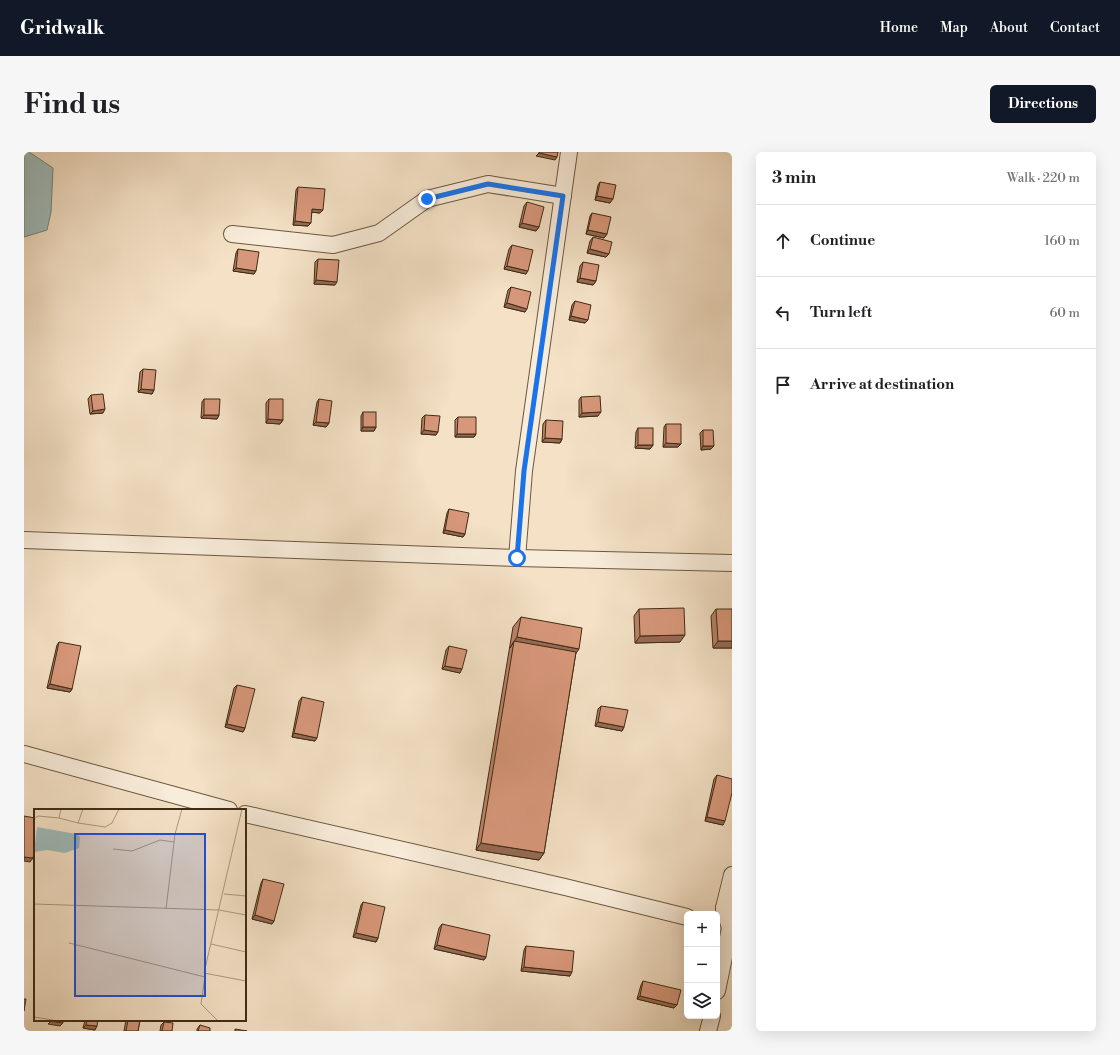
<!DOCTYPE html>
<meta charset="utf-8">
<style>
:root{--surface:#fff;--page:#f6f6f6;--text:#202124;--muted:#757577;--line:#e0e0e0;--accent:#111827}
body{margin:0;font-family:"Libre Bodoni",serif;background:var(--page);color:var(--text)}
.controls{position:absolute;right:12px;bottom:12px;display:grid;overflow:hidden;border-radius:6px;box-shadow:0 4px 16px #0002}
.controls button{width:36px;height:36px;display:grid;place-items:center;padding:0;border:0;border-bottom:1px solid var(--line);background:var(--surface);color:var(--text);font:20px sans-serif}
.stop{position:absolute;width:12px;height:12px;margin:-9px;border:3px solid #1a73e8;border-radius:50%;background:#fff}
.stop.end{background:#1a73e8;border-color:#fff;box-shadow:0 1px 4px #0008}
.list{margin:0;padding:0;list-style:none}
h2{display:flex;justify-content:space-between;align-items:center;height:52px;margin:0;padding:0 16px;font-size:17px}
h2 small{font-size:13px;font-weight:400;color:var(--muted)}
.list li{display:grid;grid-template-columns:26px 1fr auto;gap:12px;align-items:center;box-sizing:border-box;height:72px;padding:0 16px;border-top:1px solid var(--line)}
.list b{display:block;font-size:15px;white-space:nowrap}
.list em{font-size:13px;font-style:normal;color:var(--muted)}
.icon{flex:none;width:22px;height:22px;fill:none;stroke:currentColor;stroke-width:2;stroke-linecap:round;stroke-linejoin:round}
.map{position:relative;flex:none;width:708px;height:879px;overflow:hidden;border-radius:6px}
header{display:flex;align-items:center;gap:24px;box-sizing:border-box;height:56px;padding:0 20px;background:var(--accent);color:#fff}
header strong{font-size:19px}
nav{display:flex;gap:22px;margin-inline-start:auto;font-size:14px}
.intro{display:flex;align-items:center;justify-content:space-between;box-sizing:border-box;height:96px;padding:0 24px}
h1{margin:0;font-size:28px}
.button{padding:10px 18px;border-radius:6px;background:var(--accent);color:#fff;font-size:14px;font-weight:700}
main{display:flex;gap:24px;padding:0 24px}
aside{flex:1;background:var(--surface);border-radius:6px;box-shadow:0 4px 16px #0002}
.map>svg:first-child{display:block}
</style>
<header>
<strong>Gridwalk</strong>
<nav><a>Home</a><a>Map</a><a>About</a><a>Contact</a></nav>
</header>
<div class="intro"><h1>Find us</h1><a class="button">Directions</a></div>
<main>
<div class="map">
<svg width="708" height="879" viewBox="0 0 708 879">
<rect width="100%" height="100%" fill="#f4e1c6"/>
<filter id="stains"><feTurbulence type="fractalNoise" baseFrequency=".005" numOctaves="4"/><feColorMatrix values="0 0 0 0 .2 0 0 0 0 .09 0 0 0 0 .02 0 0 0 .5 -.17"/></filter>
<radialGradient id="worn" r=".72"><stop offset=".6" stop-color="#630" stop-opacity="0"/><stop offset="1" stop-color="#630" stop-opacity=".3"/></radialGradient>
<!-- water -->
<path fill="#9ebcbc" stroke="#788278" d="M0 0H5L29 16 27 60 23 78 0 85Z"/>
<g fill="none" stroke-linecap="round" stroke-linejoin="round">
<!-- minor casing -->
<g stroke="#6c5840" stroke-width="18">
<g id="minor">
<path d="M208 82 309 93 355 81 403 47 464 32 539 44"/>
<path d="M0 388 493 406 708 411"/>
<path d="M493 406 500 319 545 0"/>
<path d="M0 602 205 658"/>
<path d="M221 662 541 735 663 765"/>
<path d="M708 723 700 756 708 758"/>
<path d="M693 839 706 776 700 756"/>
<path d="M684 879 688 864"/>
</g>
</g>
<!-- minor -->
<use href="#minor" stroke="#f8ecda" stroke-width="16"/>
</g>
<!-- wall -->
<g fill="#b98269" stroke="#3f2b13">
<path d="M576 30 586 51 571 48 574 33Z"/>
<path d="M274 35 296 61 288 60 284 74 269 73 272 38Z"/>
<path d="M503 50 515 75 512 79 495 75 500 54Z"/>
<path d="M568 61 583 82 580 86 562 82 566 64Z"/>
<path d="M569 85 585 102 582 105 563 101 566 89Z"/>
<path d="M488 93 502 122 480 117 485 97Z"/>
<path d="M214 97 230 122 209 119 212 101Z"/>
<path d="M294 107 311 133 290 132 291 110Z"/>
<path d="M559 110 572 129 569 133 553 130 556 114Z"/>
<path d="M487 135 501 160 480 155 484 138Z"/>
<path d="M551 149 561 171 545 168 548 153Z"/>
<path d="M119 217 130 238 128 242 114 240 116 220Z"/>
<path d="M67 243 79 261 66 262 64 247Z"/>
<path d="M557 245 574 264 555 265V248Z"/>
<path d="M180 247 195 263 193 267 177 266 178 250Z"/>
<path d="M245 247 259 268 256 272 242 271V251Z"/>
<path d="M295 247 305 271 302 275 289 273 293 250Z"/>
<path d="M339 260 352 275 350 279H337V264Z"/>
<path d="M401 263 412 283 397 282 398 266Z"/>
<path d="M434 265 452 282 450 285H431V268Z"/>
<path d="M522 268 538 287 536 291 518 290 519 272Z"/>
<path d="M642 272 657 292 654 295H639L640 275Z"/>
<path d="M614 276 629 293 626 297 611 296 612 280Z"/>
<path d="M679 278 687 297 677 298 676 281Z"/>
<path d="M425 357 441 382 439 385 419 381 423 361Z"/>
<path d="M615 457 656 490 611 491 610 464Z"/>
<path d="M692 457 708 496H689L687 464Z"/>
<path d="M497 465 552 500 520 701 515 708 452 698 489 475Z"/>
<path d="M35 490 48 537 46 540 23 536 33 493Z"/>
<path d="M425 494 436 521 418 517 422 498Z"/>
<path d="M213 533 221 576 219 580 201 575 210 536Z"/>
<path d="M278 545 291 589 268 585 275 549Z"/>
<path d="M577 554 600 575 598 579 571 574 574 557Z"/>
<path d="M693 623 699 673 681 669 690 627Z"/>
<path d="M239 727 250 769 248 772 228 767 237 731Z"/>
<path d="M339 750 354 786 352 790 329 785 337 753Z"/>
<path d="M418 772 462 805 460 808 410 797 415 776Z"/>
<path d="M502 794 546 824 497 819 500 798Z"/>
<path d="M619 829 653 853 650 856 613 847 617 833Z"/>
<path d="M61 868H74L71 878 59 876Z"/>
<path d="M102 868H116L114 879H100Z"/>
<path d="M140 870 148 879H136L137 873Z"/>
<path d="M176 873 186 879H173V877Z"/>
</g>
<!-- shaded-wall -->
<g fill="#966a55" stroke="#3f2b13">
<path d="M515 1 533 5 531 8 512 4Z"/>
<path d="M573 44 589 47 586 51 571 48Z"/>
<path d="M288 57 299 58 296 61 285 60Z"/>
<path d="M271 69 287 71 284 74 269 73Z"/>
<path d="M498 71 515 75 512 79 495 75Z"/>
<path d="M564 78 583 82 580 86 562 82Z"/>
<path d="M566 97 585 102 582 105 563 101Z"/>
<path d="M483 114 504 119 502 122 480 117Z"/>
<path d="M212 116 232 119 230 122 209 119Z"/>
<path d="M556 126 572 129 569 133 553 130Z"/>
<path d="M292 128 313 130 311 133 290 132Z"/>
<path d="M483 151 503 157 501 160 480 155Z"/>
<path d="M547 164 564 168 561 171 545 168Z"/>
<path d="M117 237 130 238 128 242 114 240Z"/>
<path d="M81 257 79 261 66 262 69 259Z"/>
<path d="M577 260 574 264 555 265 558 261Z"/>
<path d="M180 263H195L193 267 177 266Z"/>
<path d="M244 267 259 268 256 272 242 271Z"/>
<path d="M292 270 305 271 302 275 289 273Z"/>
<path d="M339 275H352L350 279H337Z"/>
<path d="M400 278 414 280 412 283 397 282Z"/>
<path d="M433 282H452L450 285H431Z"/>
<path d="M521 286 538 287 536 291 518 290Z"/>
<path d="M642 291 657 292 654 295H639Z"/>
<path d="M614 293H629L626 297 611 296Z"/>
<path d="M679 294H690L687 297 677 298Z"/>
<path d="M421 378 441 382 439 385 419 381Z"/>
<path d="M661 483 656 490 611 491 616 484Z"/>
<path d="M493 485 555 497 548 507 490 489 486 496Z"/>
<path d="M694 489H708V496H689Z"/>
<path d="M421 514 438 517 436 521 418 517Z"/>
<path d="M26 532 48 537 46 540 23 536Z"/>
<path d="M574 570 600 575 598 579 571 574Z"/>
<path d="M203 572 221 576 219 580 201 575Z"/>
<path d="M270 581 293 586 291 589 268 585Z"/>
<path d="M683 665 701 669 699 673 681 669Z"/>
<path d="M457 691 520 701 515 708 452 698Z"/>
<path d="M0 705 9 706 6 710 0 709Z"/>
<path d="M231 763 250 769 248 772 228 767Z"/>
<path d="M332 781 354 786 352 790 329 785Z"/>
<path d="M413 793 462 805 460 808 410 797Z"/>
<path d="M500 815 548 820 546 824 497 819Z"/>
<path d="M616 844 653 853 650 856 613 847Z"/>
<path d="M27 869 39 871 36 874 24 872Z"/>
<path d="M62 873 73 874 71 878 59 876Z"/>
</g>
<!-- building -->
<g fill="#d7977a" stroke="#3f2b13">
<path d="M515 0H534L533 5 515 1Z"/>
<path d="M576 30 592 33 589 47 573 44Z"/>
<path d="M274 35 301 37 299 58 288 57 287 71 271 69Z"/>
<path d="M503 50 520 55 515 75 498 71Z"/>
<path d="M568 61 587 65 583 82 564 78Z"/>
<path d="M569 85 588 90 585 102 566 97Z"/>
<path d="M488 93 509 98 504 119 483 114Z"/>
<path d="M214 97 235 100 232 119 212 116Z"/>
<path d="M294 107 315 108 313 130 292 128Z"/>
<path d="M559 110 575 113 572 129 556 126Z"/>
<path d="M487 135 507 140 503 157 483 151Z"/>
<path d="M551 149 567 153 564 168 547 164Z"/>
<path d="M119 217 132 218 130 238 117 237Z"/>
<path d="M79 242 81 257 69 259 67 243Z"/>
<path d="M576 244 577 260 558 261 557 245Z"/>
<path d="M180 247H196L195 263H180Z"/>
<path d="M245 247H259V268L244 267Z"/>
<path d="M295 247 308 249 305 271 292 270Z"/>
<rect x="339" y="260" width="13" height="15"/>
<path d="M401 263 416 264 414 280 400 278Z"/>
<path d="M434 265H452V282H433Z"/>
<path d="M522 268 539 269 538 287 521 286Z"/>
<path d="M642 272H657V292L642 291Z"/>
<rect x="614" y="276" width="15" height="17"/>
<path d="M679 278H689L690 294H679Z"/>
<path d="M425 357 445 361 441 382 421 378Z"/>
<path d="M660 456 661 483 616 484 615 457Z"/>
<path d="M692 457H708V489H694Z"/>
<path d="M497 465 558 476 555 497 493 485Z"/>
<path d="M490 489 552 500 520 701 457 691Z"/>
<path d="M35 490 57 494 48 537 26 532Z"/>
<path d="M425 494 443 498 438 517 421 514Z"/>
<path d="M213 533 231 537 221 576 203 572Z"/>
<path d="M278 545 300 550 293 586 270 581Z"/>
<path d="M577 554 604 558 600 575 574 570Z"/>
<path d="M693 623 708 627V641L701 669 683 665Z"/>
<path d="M0 664 11 666V695L9 706 0 705Z"/>
<path d="M239 727 260 732 250 769 231 763Z"/>
<path d="M339 750 361 755 354 786 332 781Z"/>
<path d="M418 772 466 783 462 805 413 793Z"/>
<path d="M502 794 550 799 548 820 500 815Z"/>
<path d="M619 829 657 838 653 853 616 844Z"/>
<path d="M0 847H2L0 859Z"/>
<path d="M27 868H39V871L27 869Z"/>
<path d="M63 868H74L73 874 62 873Z"/>
<path d="M104 868H116L114 879H102Z"/>
<path d="M140 870 149 871 148 879H138Z"/>
<path d="M176 873 186 876V879H174Z"/>
<path d="M211 877 223 879H211Z"/>
</g>
<g fill="none" stroke-linecap="round" stroke-linejoin="round">
<!-- route -->
<path stroke="#1a73e8" stroke-width="5" d="M403 47 464 32 539 44 500 319 493 406"/>
</g>
<!-- overview -->
<g transform="translate(10 657)">
<rect width="212" height="212" fill="#f4e1c6"/>
<path d="M3 18 42 25 46 28 45 39 31 44 13 41 0 43Z" fill="#9ebcbc"/>
<path fill="none" stroke="#ac987e" stroke-width="1" d="M49 0 44 14 71 18 78 14 85 0M208 0 170 164 212 172M25 9 44 14M0 10 4 7 25 9 27 0M79 40 98 42 126 31 140 33M190 85 212 87M0 95 185 101 212 106M132 100 141 25 148 0M35 134 171 168M177 135 212 143M171 167 167 195 184 212M0 208 19 211"/>
<path fill="#1d4ed8" fill-opacity="0.15" stroke="#1d4ed8" stroke-width="2" d="M41 25H171V187H41Z"/>
<rect width="212" height="212" fill="none" stroke="#3f2b13" stroke-width="2"/>
</g>
<rect width="100%" height="100%" filter="url(#stains)"/>
<rect width="100%" height="100%" fill="url(#worn)"/>
</svg>
<div class="controls">
<button>+</button>
<button>−</button>
<button><svg class="icon" aria-label="layers" viewBox="0 0 24 24"><path d="M12 4l9 5-9 5-9-5zM3 14l9 5 9-5"/></svg></button>
</div>
<div class="stop" style="left:493px;top:406px"></div>
<div class="stop end" style="left:403px;top:47px"></div>
</div>
<aside>
<h2>3 min<small>Walk · 220 m</small></h2>
<ul class="list">
<li><svg class="icon" aria-label="ahead" viewBox="0 0 24 24"><path d="M12 20V5M6 11l6-6 6 6"/></svg><div><b>Continue</b></div><em>160 m</em></li>
<li><svg class="icon" aria-label="left" viewBox="0 0 24 24"><path d="M17 20v-9H6M10 6l-5 5 5 5"/></svg><div><b>Turn left</b></div><em>60 m</em></li>
<li><svg class="icon" aria-label="arrive" viewBox="0 0 24 24"><path d="M6 21V4h12l-3 4 3 4H6"/></svg><div><b>Arrive at destination</b></div></li>
</ul>
</aside>
</main>
